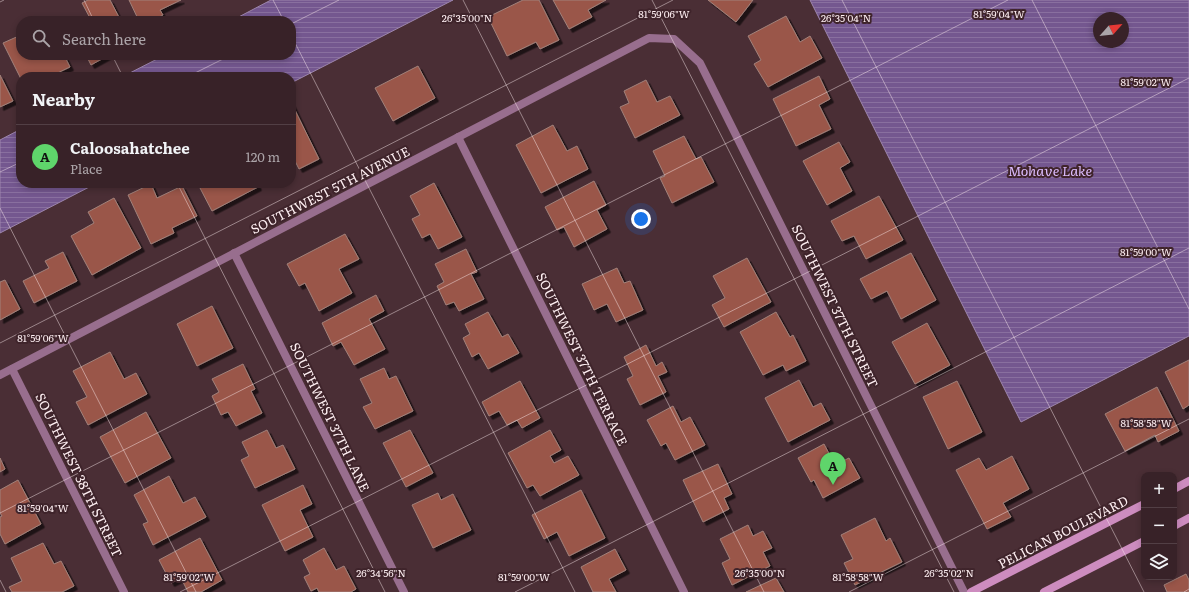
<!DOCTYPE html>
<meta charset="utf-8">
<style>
:root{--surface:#382228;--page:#3f2a30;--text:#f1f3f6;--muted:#aba4a8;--line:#523f45;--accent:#5fd56b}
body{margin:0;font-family:Literata,serif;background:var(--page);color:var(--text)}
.controls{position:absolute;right:12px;bottom:12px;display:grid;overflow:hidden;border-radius:8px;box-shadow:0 2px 6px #0003}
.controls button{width:36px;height:36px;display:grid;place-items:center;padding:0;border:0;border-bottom:1px solid var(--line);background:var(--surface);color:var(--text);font:20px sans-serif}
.compass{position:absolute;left:1093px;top:12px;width:36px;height:36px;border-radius:50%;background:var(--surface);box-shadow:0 2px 6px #0003;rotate:63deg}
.you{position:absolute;left:641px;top:219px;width:14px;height:14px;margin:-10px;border:3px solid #fff;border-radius:50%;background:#1a73e8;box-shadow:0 0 0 6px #1a73e833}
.badge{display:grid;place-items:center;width:26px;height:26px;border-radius:50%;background:var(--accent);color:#111;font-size:13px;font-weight:700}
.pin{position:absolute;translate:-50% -33px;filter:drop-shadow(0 1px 2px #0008)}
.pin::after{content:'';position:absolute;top:21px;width:14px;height:12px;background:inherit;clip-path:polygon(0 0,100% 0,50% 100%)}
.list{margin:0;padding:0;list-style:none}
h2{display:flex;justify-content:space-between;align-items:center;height:52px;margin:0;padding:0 16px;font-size:17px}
h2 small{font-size:13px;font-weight:400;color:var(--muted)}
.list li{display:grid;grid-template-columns:26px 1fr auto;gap:12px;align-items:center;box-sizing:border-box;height:64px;padding:0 16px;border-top:1px solid var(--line)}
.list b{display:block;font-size:15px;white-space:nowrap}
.list p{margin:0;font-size:13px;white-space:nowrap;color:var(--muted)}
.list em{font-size:13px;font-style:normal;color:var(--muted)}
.icon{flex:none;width:22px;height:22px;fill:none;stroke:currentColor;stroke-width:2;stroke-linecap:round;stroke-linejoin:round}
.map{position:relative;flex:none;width:1189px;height:592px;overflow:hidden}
.search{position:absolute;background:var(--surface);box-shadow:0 2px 6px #0003;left:16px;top:16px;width:280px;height:44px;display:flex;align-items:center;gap:10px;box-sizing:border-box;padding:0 14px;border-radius:16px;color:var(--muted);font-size:15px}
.panel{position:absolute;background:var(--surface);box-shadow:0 2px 6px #0003;left:16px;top:72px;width:280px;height:116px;border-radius:16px}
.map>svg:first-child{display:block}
</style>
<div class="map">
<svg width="1189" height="592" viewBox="0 0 1189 592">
<defs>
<pattern id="water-rules" width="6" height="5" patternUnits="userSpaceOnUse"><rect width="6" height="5" fill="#74578f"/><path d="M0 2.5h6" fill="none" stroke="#896f9f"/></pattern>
<filter id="shadow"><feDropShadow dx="3.5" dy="3.5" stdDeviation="0" flood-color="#0009"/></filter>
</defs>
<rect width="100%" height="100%" fill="#4a2e35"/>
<!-- water -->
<g fill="url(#water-rules)" stroke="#9d85ad" fill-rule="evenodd">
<path d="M271 0H453L291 83V77H122L165 55H291V21H231Z"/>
<path d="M810 0H1189V336L1021 422ZM1099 18H1123V42H1099Z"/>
<path d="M21 129V183H97L0 233V140Z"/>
</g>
<!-- building -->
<g fill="#9a574a" stroke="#a1817a" filter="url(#shadow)">
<path d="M88 0H110L121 21H88L91 20 82 3Z"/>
<path d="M129 0H181L160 10 163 15 151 21H139Z"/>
<path d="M523 0H539L559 40 540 49 536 42 507 56 488 17Z"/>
<path d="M553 0H606L588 10 592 17 569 29Z"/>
<path d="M708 0H753L736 22Z"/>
<path d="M786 16 800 42 810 36 822 58 768 87 754 64 761 60 748 36Z"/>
<path d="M21 35V55H64L70 67 49 77H21V79L3 43Z"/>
<path d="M86 55H109L91 65Z"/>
<path d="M418 66 435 98 393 121 375 88Z"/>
<path d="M0 75 13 101 0 107Z"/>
<path d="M819 76 830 99 819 105 831 129 796 146 773 99Z"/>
<path d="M646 80 657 102 670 96 680 115 635 138 620 107 629 103 624 91Z"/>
<path d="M291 102 319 159 299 169 293 157 291 158Z"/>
<path d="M553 125 567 151 577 146 588 169 541 193 516 145Z"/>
<path d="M684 136 696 159 701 157 714 182 672 203 660 178 665 176 653 151Z"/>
<path d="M839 142 850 162 840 168 852 191 827 205 803 161Z"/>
<path d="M594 181 606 205 597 210 607 229 574 247 564 227 557 230 545 207Z"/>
<path d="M209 183H256L258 187 212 211 200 188Z"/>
<path d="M434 183 462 237 438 249 430 234 422 238 412 219 420 215 410 196Z"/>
<path d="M151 184 157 198 182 186 197 216 172 228 174 233 151 244 128 195Z"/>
<path d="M879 196 903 240 866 259 854 236 842 241 831 221Z"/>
<path d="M114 198 141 248 92 275 71 236 94 223 88 212Z"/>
<path d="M345 234 359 259 339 269 352 293 319 311 305 283 299 286 287 264Z"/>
<path d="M466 249 477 272 471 274 484 299 459 311 454 302 446 305 437 286 444 282 435 264Z"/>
<path d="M63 252 77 281 34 303 23 281 49 268 45 261Z"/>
<path d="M911 253 936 300 901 319 887 291 871 299 860 279Z"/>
<path d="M747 258 771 302 724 327 712 305 725 298 713 276Z"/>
<path d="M617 268 624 283 630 281 643 310 616 322 607 304 594 310 582 284Z"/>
<path d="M5 280 20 309 0 320V282Z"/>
<path d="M376 295 384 311 369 319 385 349 354 365 341 342 333 346 322 323Z"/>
<path d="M212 306 233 348 197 366 177 324Z"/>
<path d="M488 312 502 337 508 334 519 353 488 369 479 353 472 357 463 338 470 334 465 324Z"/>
<path d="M776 312 790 337 793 335 806 361 786 371 783 365 763 375 740 332Z"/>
<path d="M927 323 950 365 915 384 892 342Z"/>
<path d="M646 345 656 366 662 362 667 372 658 376 666 392 640 405 627 379 633 376 624 357Z"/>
<path d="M110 352 124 379 136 373 147 394 88 425 76 402 87 397 73 371Z"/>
<path d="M1189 360V405L1183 409 1165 372Z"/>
<path d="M243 364 255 389 251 391 262 413 236 426 228 412 221 415 212 396 219 392 212 379Z"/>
<path d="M384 368 389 379 396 376 413 411 375 429 363 407 372 403 360 379Z"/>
<path d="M799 380 813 407 821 403 830 420 788 442 765 398Z"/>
<path d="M520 381 540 418 522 428 517 420 507 425 499 411 489 416 482 402Z"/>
<path d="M957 381 982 432 948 449 923 397Z"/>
<path d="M1157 387 1179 431 1158 442 1155 435 1125 451 1105 414Z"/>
<path d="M673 406 681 422 690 417 705 445 675 460 666 443 661 446 647 420Z"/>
<path d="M146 412 171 458 125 483 100 437Z"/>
<path d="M267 430 276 448 283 445 295 469 255 488 241 460 249 456 242 442Z"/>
<path d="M410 430 433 473 406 487 383 443Z"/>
<path d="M550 430 561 450 550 456 554 463 568 456 579 475 540 496 533 485 527 488 508 453Z"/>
<path d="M824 444 835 465 849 458 860 478 823 498 814 480 811 482 798 458Z"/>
<path d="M1012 456 1029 489 1003 503 1011 517 987 529 956 470 979 458 986 470Z"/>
<path d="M0 458 5 469 0 472Z"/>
<path d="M718 464 732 494 724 498 729 509 703 522 683 480Z"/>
<path d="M169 476 183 503 195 497 206 517 153 545 143 524 148 522 134 495Z"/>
<path d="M18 480 41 524 5 544 0 534V517L2 516 0 513V490Z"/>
<path d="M303 485 312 504 300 510 313 537 285 551 262 505Z"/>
<path d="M581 490 605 538 569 556 557 532 544 539 532 515Z"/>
<path d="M438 493 441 500 453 494 471 530 433 548 412 505Z"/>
<path d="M875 518 886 541 890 538 902 562 855 585 844 563 853 559 841 535Z"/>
<path d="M748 525 753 536 763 531 772 548 763 552 770 566 732 585 722 563 730 559 720 539Z"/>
<path d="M200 538 222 580 201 592H188L181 578 171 583 159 560Z"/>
<path d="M43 543 54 564 61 561 74 586 62 592H12L9 587 22 581 11 558Z"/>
<path d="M324 548 336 570 344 566 356 589 351 592H319L317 588 311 591 304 577 310 574 303 560Z"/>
<path d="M615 549 626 570 609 579 616 592H593L581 567Z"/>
<path d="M1186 574 1189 580V592H1167L1164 585Z"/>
<path d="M776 578 784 592H746Z"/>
</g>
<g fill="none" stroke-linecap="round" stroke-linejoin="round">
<!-- street -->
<g stroke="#986e8e" stroke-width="8">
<path d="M458 137 684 592"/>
<path d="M234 253 404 592"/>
<path d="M12 369 124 592"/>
<path d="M0 375 649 38 674 39 700 63 964 592"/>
</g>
<!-- secondary -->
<g stroke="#cd8cbf" stroke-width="8">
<path d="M1174 489 1189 481"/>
<path d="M1174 526 1189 518"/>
<path d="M971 592 1144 504"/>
<path d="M1044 592 1144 541"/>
</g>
</g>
<!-- ticks -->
<path fill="none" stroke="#feeff2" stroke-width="1" stroke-opacity="0.45" d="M84 0 94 21M273 0 284 21M463 0 764 592M652 0 954 592M842 0 1144 592M1032 0 1189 309M0 2 4 0M291 24 339 0M291 35 575 592M112 55 123 77M187 77 231 55M0 172 21 162M177 183 385 592M0 208 196 592M0 343 673 0M0 513 1008 0M0 580 6 592M180 592 1189 78M515 592 1189 248M849 592 1189 419M1184 592 1189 589"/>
<g text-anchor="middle" stroke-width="4" stroke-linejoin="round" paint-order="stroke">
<!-- street labels -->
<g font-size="13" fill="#feeff2" stroke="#3f242b">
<text transform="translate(330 190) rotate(-27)" y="5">SOUTHWEST 5TH AVENUE</text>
<text transform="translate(835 306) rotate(64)" y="5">SOUTHWEST 37TH STREET</text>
<text transform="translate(582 359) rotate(64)" y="5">SOUTHWEST 37TH TERRACE</text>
<text transform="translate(330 417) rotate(64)" y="5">SOUTHWEST 37TH LANE</text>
<text transform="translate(79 475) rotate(64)" y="5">SOUTHWEST 38TH STREET</text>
<text transform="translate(1063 532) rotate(-27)" y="5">PELICAN BOULEVARD</text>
</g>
<!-- water labels -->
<g font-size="14" font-style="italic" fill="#dcbcfe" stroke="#3f242b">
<text x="1050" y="176">Mohave Lake</text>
</g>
</g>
<g font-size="10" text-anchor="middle" fill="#feeff2" stroke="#3f242b" stroke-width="4" stroke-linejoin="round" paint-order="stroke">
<text x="664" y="18">81°59'06"W</text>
<text x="999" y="18">81°59'04"W</text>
<text x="467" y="22">26°35'00"N</text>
<text x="846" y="22">26°35'04"N</text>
<text x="1146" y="86">81°59'02"W</text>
<text x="1146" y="256">81°59'00"W</text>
<text x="43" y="342">81°59'06"W</text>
<text x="1146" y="427">81°58'58"W</text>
<text x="43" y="512">81°59'04"W</text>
<text x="381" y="577">26°34'56"N</text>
<text x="760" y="577">26°35'00"N</text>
<text x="949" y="577">26°35'02"N</text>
<text x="189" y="581">81°59'02"W</text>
<text x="524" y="581">81°59'00"W</text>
<text x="858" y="581">81°58'58"W</text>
</g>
</svg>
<div class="controls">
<button>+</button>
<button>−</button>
<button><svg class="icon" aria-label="layers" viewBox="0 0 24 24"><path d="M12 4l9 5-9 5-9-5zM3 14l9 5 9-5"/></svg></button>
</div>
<svg class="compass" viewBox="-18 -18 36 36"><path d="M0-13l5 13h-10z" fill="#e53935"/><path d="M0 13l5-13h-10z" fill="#aba4a8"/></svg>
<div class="you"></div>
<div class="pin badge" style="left:833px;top:485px">A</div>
<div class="search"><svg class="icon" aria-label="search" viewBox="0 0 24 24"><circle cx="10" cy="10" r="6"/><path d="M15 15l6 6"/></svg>Search here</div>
<section class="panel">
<h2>Nearby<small></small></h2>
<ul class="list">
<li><span class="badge">A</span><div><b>Caloosahatchee</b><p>Place</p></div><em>120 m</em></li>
</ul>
</section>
</div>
